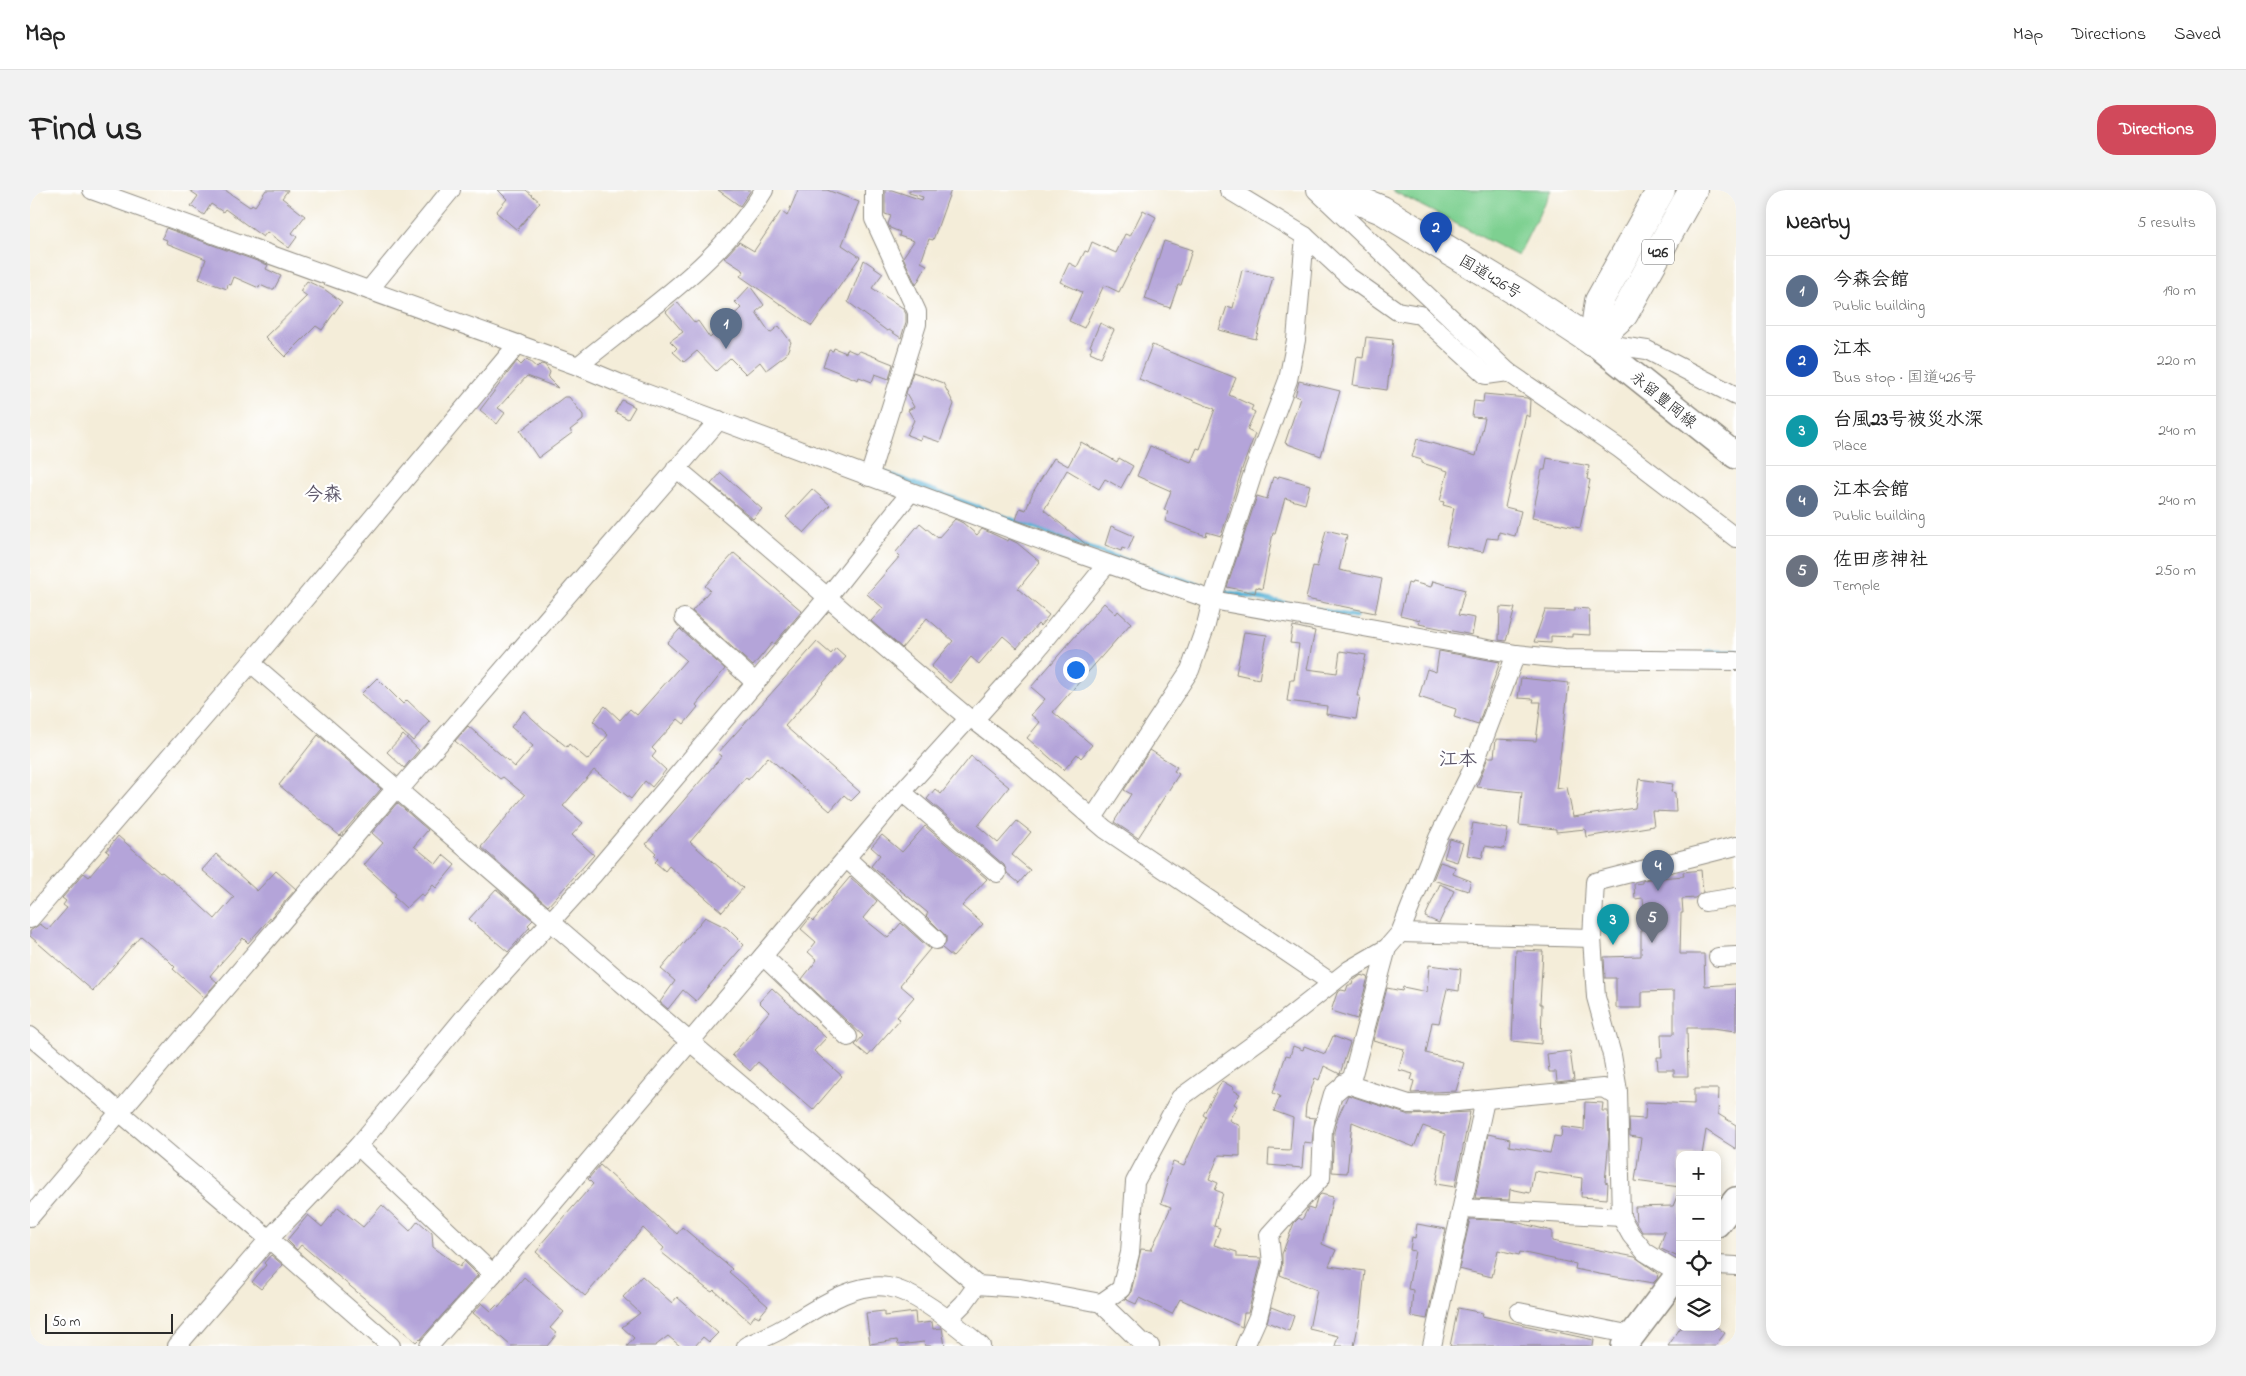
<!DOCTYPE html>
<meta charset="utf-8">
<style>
:root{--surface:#fff;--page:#f2f2f2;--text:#222;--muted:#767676;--line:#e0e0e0;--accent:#d1495b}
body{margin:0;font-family:"Indie Flower","Klee One",sans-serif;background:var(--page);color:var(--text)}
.controls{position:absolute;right:15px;bottom:15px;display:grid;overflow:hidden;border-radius:10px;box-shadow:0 2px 12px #0003}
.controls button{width:45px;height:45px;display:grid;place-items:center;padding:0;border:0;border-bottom:1px solid var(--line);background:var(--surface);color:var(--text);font:25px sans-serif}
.scale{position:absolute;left:15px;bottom:12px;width:128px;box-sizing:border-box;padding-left:5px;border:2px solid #2b2b2b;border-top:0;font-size:14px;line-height:18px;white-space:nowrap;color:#2b2b2b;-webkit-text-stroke:4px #fff;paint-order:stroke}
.you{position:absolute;left:1045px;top:479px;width:18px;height:18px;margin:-12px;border:4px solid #fff;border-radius:50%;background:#1a73e8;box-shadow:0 0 0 8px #1a73e833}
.badge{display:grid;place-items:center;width:32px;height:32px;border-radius:50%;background:var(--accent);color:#fff;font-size:16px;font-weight:700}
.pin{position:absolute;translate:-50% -41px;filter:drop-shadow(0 1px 2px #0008)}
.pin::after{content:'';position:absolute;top:26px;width:18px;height:15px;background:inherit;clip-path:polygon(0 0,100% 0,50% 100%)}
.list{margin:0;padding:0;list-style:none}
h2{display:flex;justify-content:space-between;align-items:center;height:65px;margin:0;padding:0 20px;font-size:21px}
h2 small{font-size:16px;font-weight:400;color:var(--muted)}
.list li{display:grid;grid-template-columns:32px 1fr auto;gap:15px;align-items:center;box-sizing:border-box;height:70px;padding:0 20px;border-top:1px solid var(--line)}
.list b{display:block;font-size:19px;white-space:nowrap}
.list p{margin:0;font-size:16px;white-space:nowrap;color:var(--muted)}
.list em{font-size:16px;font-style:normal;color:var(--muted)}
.icon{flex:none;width:28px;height:28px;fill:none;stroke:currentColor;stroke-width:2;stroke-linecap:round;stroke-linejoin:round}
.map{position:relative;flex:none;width:1706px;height:1156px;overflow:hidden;border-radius:20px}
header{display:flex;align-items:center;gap:30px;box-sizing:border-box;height:70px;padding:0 25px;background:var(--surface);border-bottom:1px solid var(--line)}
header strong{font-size:24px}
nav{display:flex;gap:28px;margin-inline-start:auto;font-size:18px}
.intro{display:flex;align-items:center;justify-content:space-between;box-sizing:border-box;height:120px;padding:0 30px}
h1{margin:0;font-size:35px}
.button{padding:12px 22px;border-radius:20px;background:var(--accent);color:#fff;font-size:18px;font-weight:700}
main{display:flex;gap:30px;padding:0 30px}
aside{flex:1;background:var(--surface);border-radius:20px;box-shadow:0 2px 12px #0003}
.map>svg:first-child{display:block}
</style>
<header>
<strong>Map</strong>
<nav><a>Map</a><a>Directions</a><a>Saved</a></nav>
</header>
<div class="intro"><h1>Find us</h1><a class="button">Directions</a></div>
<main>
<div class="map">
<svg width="1706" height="1156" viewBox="0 0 1706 1156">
<rect width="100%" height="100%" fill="#fff"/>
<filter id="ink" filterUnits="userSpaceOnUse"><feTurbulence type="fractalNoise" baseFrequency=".02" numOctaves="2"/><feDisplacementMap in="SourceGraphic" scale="10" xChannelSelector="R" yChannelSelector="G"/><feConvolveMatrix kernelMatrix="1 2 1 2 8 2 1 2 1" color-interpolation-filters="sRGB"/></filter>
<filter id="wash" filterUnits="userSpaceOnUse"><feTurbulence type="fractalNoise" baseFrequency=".0096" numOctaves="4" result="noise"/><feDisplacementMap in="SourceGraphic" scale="20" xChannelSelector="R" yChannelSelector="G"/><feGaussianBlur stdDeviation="1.12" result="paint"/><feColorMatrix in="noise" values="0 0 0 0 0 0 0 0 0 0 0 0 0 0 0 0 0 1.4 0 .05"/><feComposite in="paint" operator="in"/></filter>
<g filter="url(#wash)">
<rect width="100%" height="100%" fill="#f4edd9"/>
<!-- green -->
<path fill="#7ed091" stroke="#547e5e" d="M1361 0H1521L1488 66Z"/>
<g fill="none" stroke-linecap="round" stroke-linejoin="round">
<!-- stream -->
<g stroke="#59b2d6" stroke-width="5">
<path d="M852 282 1059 358 1181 399 1325 427"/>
<path d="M1678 462H1706"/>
</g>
</g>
<g id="blocks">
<!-- building -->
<g fill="#b4a4d9">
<path d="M159 0H195L220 17 222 14 225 16 236 0H258L252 8 275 26 262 43 267 47 259 58 237 42 233 47 195 19 193 22 181 14 174 25 161 16 168 6Z"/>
<path d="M468 0H496L510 12 487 40 466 22 477 9Z"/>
<path d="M688 0H721L710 16Z"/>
<path d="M768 0H797L829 12 812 55 830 67 782 136 710 86 714 81 694 68 709 52 724 61 751 21 757 26Z"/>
<path d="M855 0H862L892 10 893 7 879 3V0H921L903 50 899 49 891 72 897 75 886 95 873 67 884 51 869 46 870 42 860 38 858 34 861 26 855 24Z"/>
<path d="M1113 20 1126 27 1089 102 1074 95 1054 138 1039 131 1052 102 1030 92 1039 73 1047 77 1055 61 1058 62 1062 52 1086 63 1095 44 1100 46Z"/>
<path d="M136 38 238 75 236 79 251 86 244 99H239L230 95 229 98 204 87 201 95 198 94 197 99 169 89 176 69 136 53 137 50 132 48Z"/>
<path d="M1134 51 1162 60 1151 95H1148L1140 118 1115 109Z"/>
<path d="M834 70 853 83 842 98 873 118 876 124V132L871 148 859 140 857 141 818 112Z"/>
<path d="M1212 80 1243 87 1226 149 1189 140 1197 116 1203 118Z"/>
<path d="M277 91 294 99 312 112 292 140 286 136 255 167 235 147 277 106 270 101Z"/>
<path d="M720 96 734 115 726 122 740 143 749 136 761 152 756 165 736 180 730 172 716 184 700 168 686 181 667 161 654 172 643 162 647 158 640 151 653 142 636 122 647 112 665 133 668 131 680 148 711 118 705 112Z"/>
<path d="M1070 133 1084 140 1071 167 1060 162 1062 157 1060 156Z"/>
<path d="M1336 147 1363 150 1357 200 1323 195 1327 167 1333 168Z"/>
<path d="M1122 155 1206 188 1199 205 1223 216 1221 220 1225 222 1217 240 1225 244 1213 276 1191 346 1177 342 1176 346 1135 331 1138 321 1134 320 1141 301 1107 286 1120 256 1161 272 1167 258 1170 259 1185 219 1109 189Z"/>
<path d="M804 158 816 163 817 159 826 163 830 161 863 174 859 189 845 184 842 192 829 187 828 190 793 176 799 160 803 161Z"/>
<path d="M497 169 507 178 511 174 515 175 520 182 518 188 528 198 497 186 468 218 475 223 467 234 450 220 487 171 491 175Z"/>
<path d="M883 182 913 193 924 214 910 252 892 246 890 250 877 245 884 230 878 220 884 217 876 203Z"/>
<path d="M1269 191 1310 201 1291 266 1255 253 1270 208 1265 206Z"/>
<path d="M1454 204 1497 208 1500 210 1499 227 1496 225 1475 317 1491 321 1485 346 1469 342 1468 349 1457 348 1453 362 1416 355 1424 318 1413 315 1414 312 1410 311 1418 281 1392 273V270L1382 267 1387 249 1446 266 1455 228 1442 227 1444 211 1453 212Z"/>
<path d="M534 207H539L553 225V230L540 240 542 243 508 268 490 241Z"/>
<path d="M592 210 605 217 598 229 585 222Z"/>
<path d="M1051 252 1087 272 1089 268 1103 276 1091 298 1075 289 1069 299 1037 280 1014 320 1058 356 986 330 990 318 996 320 1003 302 1024 268 1038 276Z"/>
<path d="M1517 268 1559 276 1557 289 1560 290 1550 338 1502 328 1512 280H1515Z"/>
<path d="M691 283 732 319 723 329 681 294Z"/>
<path d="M1249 286 1280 295 1275 314 1255 308 1245 343H1243L1232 399 1226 397 1225 403 1197 397 1227 306 1237 309 1243 287 1248 288Z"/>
<path d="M782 299 800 315 774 343 756 327Z"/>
<path d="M925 329 933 333 947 345 952 339 978 351 979 349 987 353 1010 372 988 399 1019 425 1010 436 1008 434 987 458 973 446 949 474 941 467 920 493 901 477 923 451 897 428 872 458 841 431 853 418 837 404 870 366 866 362 890 333 908 348Z"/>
<path d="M1081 336 1104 346 1098 360 1092 358 1091 361 1075 355Z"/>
<path d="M1296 340 1317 345 1309 380 1352 389 1345 423 1276 409 1283 376 1287 377Z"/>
<path d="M704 363 772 421 744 454 742 453 723 476 662 421 680 400 675 396Z"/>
<path d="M1403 391 1435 400 1428 425 1445 428 1442 445 1389 434 1390 430 1370 425 1378 393 1381 394 1382 392 1401 397Z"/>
<path d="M1074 413 1086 424 1088 421 1101 433 1023 522 1062 555 1051 568 1047 564 1034 580 997 548 1010 532 1001 525 1015 509 1001 497Z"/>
<path d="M1470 417 1485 418 1476 451 1469 450Z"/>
<path d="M1545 418 1559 419 1560 445 1542 444V447L1521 446V453L1504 452 1515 420 1545 421Z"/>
<path d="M1263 436 1285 441 1277 479 1307 483 1310 461 1336 465 1327 506H1330L1326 529 1296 524 1297 516 1257 511 1260 490H1264L1269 454 1260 453Z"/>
<path d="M650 439 695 479 666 515 668 517 654 534 648 529 622 558 626 562 622 567 636 580 622 597 615 591 601 609 564 580 533 616 553 633 542 645 564 665 518 716 451 657 495 605 473 587 470 589 425 551 438 536 485 577 503 556 481 537 494 521 514 539 537 557 539 554 558 570 578 545 563 531 575 516 590 530 600 519 607 525 656 470 637 453Z"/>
<path d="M1214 442 1237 445 1229 489 1206 484Z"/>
<path d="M787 452 801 464 806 458 816 467 755 536 830 602 821 611 814 605 800 621 738 567 718 590 716 587 660 652 713 698 692 722 639 676 635 681 625 672 628 669 624 665 626 663 616 654 692 566 688 563Z"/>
<path d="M1409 461 1470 472 1448 535 1424 527 1426 519 1389 507 1397 479 1406 482Z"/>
<path d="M347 488 373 514 377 510 400 532 383 551 331 504Z"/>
<path d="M1491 488 1539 493 1526 599 1537 597 1543 627 1605 618 1609 589 1643 594 1641 602 1645 603 1646 622 1622 621 1624 636 1556 647 1555 639 1526 642V639L1489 635 1492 602 1447 597 1458 567H1464L1466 549 1506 551 1511 512H1503L1504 509 1488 508Z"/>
<path d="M288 545 351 599 310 646 249 595Z"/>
<path d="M373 545 389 560 374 578 357 562Z"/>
<path d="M1120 560 1147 577 1144 581 1149 584 1108 648 1084 632 1101 604 1094 600Z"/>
<path d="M941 566 979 597 948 636 968 653 987 631 1001 642 982 665 1000 680 989 693 977 683 974 675 897 609 905 599 911 604Z"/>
<path d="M367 613 398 640 384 656 406 674 413 665 425 675 406 698 403 695 394 706 391 704 376 718 364 707 366 704 334 675 353 653 342 643Z"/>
<path d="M1443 633 1478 639 1474 659 1455 656 1452 668 1437 665Z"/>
<path d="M895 636 957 689 932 716 953 734 923 767 912 758 916 753V746L896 726 898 723 841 676 850 665 841 657 852 645 872 662Z"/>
<path d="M88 646 130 683 132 682 150 697 185 729 204 707 172 680 186 664 227 701 246 681 266 699 218 753 213 748 183 782 180 786 187 792 174 807 143 779 145 777 138 770 110 746 63 801 0 746V741L10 734 18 740 37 718 33 715 36 711 32 708 54 683 59 687 79 663 76 661Z"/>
<path d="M1420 649 1433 653 1427 672 1414 668Z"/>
<path d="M1410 672 1425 677 1423 684 1441 691 1438 701 1403 690Z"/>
<path d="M1671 680 1673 702 1665 708 1652 709 1653 723H1651L1650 764H1674L1675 796 1706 794V841L1682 838H1657L1658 886H1644V880H1628L1627 867H1632L1631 844H1644V801L1612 802V818H1586V788H1575L1574 767 1611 766V737H1616L1613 708 1605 709 1604 694 1612 693V691L1618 689 1654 686 1653 682Z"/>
<path d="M820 687 847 711 833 728 858 748 871 733 900 759 870 795 884 807 867 827 870 829 838 866 825 855 833 846 772 789 787 770 778 762 786 752 771 739 780 728 783 731Z"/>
<path d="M1410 694 1424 701 1409 733 1395 727Z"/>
<path d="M466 699 503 730 498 735 500 737 478 762 439 729Z"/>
<path d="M675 727 697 738 714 755 666 811 653 800 638 819 630 812 645 791 631 779Z"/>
<path d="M1486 760 1513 761 1510 814H1512L1511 854 1482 851Z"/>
<path d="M1399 775 1431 779 1429 801 1417 799 1409 833 1402 832 1396 863 1434 873 1426 901 1381 903 1384 891 1381 890 1383 884 1369 880 1374 859 1343 851 1357 798 1372 801 1373 797 1397 802Z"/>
<path d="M1331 785 1338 787 1327 829 1301 821 1307 803 1311 800 1316 801 1318 795H1322L1323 791Z"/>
<path d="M742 798 796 848 784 861 812 886 783 920 728 872 720 881 702 865 739 822 729 812Z"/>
<path d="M1303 846 1320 853 1310 884 1294 876 1289 890 1285 888 1276 915 1275 927 1285 928 1282 953 1274 952 1272 978 1238 975 1239 959 1260 960 1263 928 1244 921 1250 906 1243 903 1256 865 1260 866 1263 856 1273 860 1274 856 1295 864Z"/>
<path d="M1540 861 1544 890 1527 892 1526 882H1519L1517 864Z"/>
<path d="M1192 891 1204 898 1203 900 1210 904 1204 914 1207 916 1199 930 1210 936V966L1189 965 1179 989 1188 993 1185 1000 1193 1003 1184 1036 1190 1038 1184 1055 1207 1062V1067L1231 1068V1072L1218 1123H1214L1212 1137 1150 1109 1142 1124 1109 1108 1106 1114 1095 1109 1101 1102 1111 1059 1121 1060 1141 1017 1131 1013 1138 993 1136 992 1143 972 1154 976 1176 927 1173 925Z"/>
<path d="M1664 899H1689L1688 924 1706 935V959L1676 940 1672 965H1650V997L1605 991 1611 948 1600 946 1599 928 1615 929 1616 912 1664 914Z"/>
<path d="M1318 905 1379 925 1440 922 1425 997 1406 994 1415 944 1393 936 1384 957 1322 932 1317 983 1302 982 1304 941 1308 927Z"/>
<path d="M1555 912 1573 913 1572 921H1578L1579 949 1575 992 1578 993 1577 1009 1551 1007 1552 988 1504 981 1500 1003 1480 999 1479 1010 1445 1008 1458 944 1480 949 1479 956 1520 963 1524 946 1531 947 1532 937 1554 940Z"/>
<path d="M570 975 647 1044 652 1037 702 1079 699 1082 738 1116 729 1127 725 1125 720 1132 684 1100 682 1102 677 1099 631 1062 634 1058 613 1038 555 1106 506 1062 511 1056 510 1055 563 994 558 989Z"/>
<path d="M1291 1004 1303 1007 1292 1054 1306 1060 1299 1076 1335 1081 1330 1127 1324 1156H1305L1308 1146 1279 1139 1287 1100 1250 1085 1252 1075V1064L1264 1033 1269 1028 1272 1030 1278 1018 1284 1020 1287 1008Z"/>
<path d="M1648 1004 1650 1005V1068L1629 1058 1635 1042H1612L1606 1032 1605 1017 1643 1016Z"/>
<path d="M352 1015 380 1041 388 1031 402 1043 403 1057 430 1077 434 1071 448 1085 390 1150 389 1149 386 1152 275 1058 271 1055 267 1060 257 1050 278 1025 292 1037 308 1017 333 1037Z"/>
<path d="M1440 1029 1481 1031 1522 1041V1051L1605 1067 1628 1083 1627 1089 1623 1093 1569 1084 1545 1079 1546 1074 1490 1062 1489 1065 1468 1060 1462 1087 1429 1079Z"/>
<path d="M1387 1034 1416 1039 1397 1129 1381 1126 1383 1100 1378 1099 1385 1061 1380 1060 1382 1047 1385 1048Z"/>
<path d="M241 1065 253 1075 231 1099 222 1092 236 1075 234 1073Z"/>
<path d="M612 1086 642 1113 647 1107 688 1143 679 1152 673 1147 665 1156H650L638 1146 625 1156H597L604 1148 592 1137 610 1123 593 1107Z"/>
<path d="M494 1087 534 1122 520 1138 527 1144 517 1156H481L443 1123 452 1113 461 1121 467 1115 469 1117Z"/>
<path d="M1241 1117 1264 1126 1259 1141 1237 1132Z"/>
<path d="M1428 1118 1453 1123 1452 1126 1564 1150 1563 1156H1420Z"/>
<path d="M854 1121V1126L885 1122 886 1134 902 1132 903 1139 912 1138 915 1156H895L894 1152 868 1155 867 1150 840 1154 836 1123Z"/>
<path d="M1651 1137H1687L1695 1143 1685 1156H1638Z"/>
</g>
</g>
</g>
<g filter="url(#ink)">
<use href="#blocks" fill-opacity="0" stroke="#908c82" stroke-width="1"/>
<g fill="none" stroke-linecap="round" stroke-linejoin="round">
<!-- street casing -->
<g stroke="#908c82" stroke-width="20">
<g id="street">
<path d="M62 0 548 176 591 194 1032 358 1182 410 1486 464 1534 469 1706 471"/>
<path d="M1199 0 1275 46 1319 87 1367 121 1390 125 1456 185 1478 182"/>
<path d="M1286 0 1478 182 1590 259 1706 348"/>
<path d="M339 100 421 0"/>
<path d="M1563 152 1617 160 1706 206"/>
<path d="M548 176C614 121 689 75 734 0"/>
<path d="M646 278C744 359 838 444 936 526L944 530 988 564 1075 639 1302 793"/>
<path d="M839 287 887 134V122L844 29V0"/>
<path d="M654 428 726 493"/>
<path d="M221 473 659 851 947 1095 990 1098 1071 1113 1110 1151 1120 1156"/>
<path d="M944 530 1006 461 1077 374"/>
<path d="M369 600 689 230"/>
<path d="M872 602 967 683"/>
<path d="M1063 628 1160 480 1176 435 1182 410 1224 280 1258 190 1266 150 1275 46"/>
<path d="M816 668 906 750"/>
<path d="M1675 712 1706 707"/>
<path d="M0 729 221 473 488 154"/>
<path d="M1370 743 1562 748"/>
<path d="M733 766 818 847"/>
<path d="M1688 767 1706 766"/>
<path d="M0 846 239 1049 361 1156"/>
<path d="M1314 893 1379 914 1417 913 1573 898 1588 907"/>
<path d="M328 956 463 1084"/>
<path d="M1433 1018 1591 1027"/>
<path d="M0 1027 366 598"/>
<path d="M1687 1075 1706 1076"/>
<path d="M1649 1083 1615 1062 1601 1045 1591 1027 1588 901 1582 865 1566 807 1562 748 1565 692 1706 656"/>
<path d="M1071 1113 1091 1099 1100 1063 1105 992 1150 908 1239 843 1319 780 1357 758 1370 743 1408 648 1442 580 1486 464"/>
<path d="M1489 1122 1602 1145"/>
<path d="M918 1129 934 1113 947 1095"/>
<path d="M147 1156 239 1049 328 956 442 818 563 685 797 408 880 303"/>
<path d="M399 1156 463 1084 872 602 939 528"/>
<path d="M716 1156C727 1151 739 1146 750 1140 781 1123 821 1091 858 1097 887 1102 929 1137 951 1156"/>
<path d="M1215 1156 1228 1127 1242 1073 1239 1045 1291 988 1293 939 1303 904 1322 888 1357 758"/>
<path d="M1402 1156 1455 910"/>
</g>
</g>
<!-- secondary casing -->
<g stroke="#908c82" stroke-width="28">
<g id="secondary">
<path d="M1563 152 1706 266"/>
<path d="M1687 1034 1706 1010"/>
<path d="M1594 1156 1650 1082"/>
</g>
</g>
<!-- highway casing -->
<g stroke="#908c82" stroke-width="30">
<g id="highway">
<path d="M1303 0 1352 20 1489 103 1563 152"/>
<path d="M1563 152 1594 124 1663 0"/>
<path d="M1563 152 1569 111 1631 0"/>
</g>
</g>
<!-- street -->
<use href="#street" stroke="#fff" stroke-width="18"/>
<!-- secondary -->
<use href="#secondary" stroke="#fff" stroke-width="25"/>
<!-- highway -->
<use href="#highway" stroke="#fff" stroke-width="28"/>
</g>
</g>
<g text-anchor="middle" stroke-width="4.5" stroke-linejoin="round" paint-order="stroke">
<!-- shield labels -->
<rect fill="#fff" stroke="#6b6b6b" stroke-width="1" x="1612" y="49.5" width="32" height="25" rx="4"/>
<g font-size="15" font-weight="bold" fill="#2b2b2b">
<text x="1628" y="67">426</text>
</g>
<!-- street labels -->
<g font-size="16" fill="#2b2b2b" stroke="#fff">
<text transform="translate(1461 86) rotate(31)" y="6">国道426号</text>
<text transform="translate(1634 209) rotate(39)" y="6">永留豊岡線</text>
</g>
<!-- quarter labels -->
<g font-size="19" font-weight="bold" fill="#5b5568" stroke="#fff">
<text x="293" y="310">今森</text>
<text x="1428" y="575">江本</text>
</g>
</g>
</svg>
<div class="controls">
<button>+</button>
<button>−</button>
<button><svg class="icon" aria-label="locate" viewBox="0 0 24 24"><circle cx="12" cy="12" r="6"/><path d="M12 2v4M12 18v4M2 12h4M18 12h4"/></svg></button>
<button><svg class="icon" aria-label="layers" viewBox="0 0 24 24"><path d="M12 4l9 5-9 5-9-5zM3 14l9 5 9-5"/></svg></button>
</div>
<div class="scale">50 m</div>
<div class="you"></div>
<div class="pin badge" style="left:696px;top:159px;background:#5c6f8a">1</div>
<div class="pin badge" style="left:1406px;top:63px;background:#1a4fb4">2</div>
<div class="pin badge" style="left:1583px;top:755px;background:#0f9aa8">3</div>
<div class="pin badge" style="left:1628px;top:701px;background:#5c6f8a">4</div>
<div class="pin badge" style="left:1622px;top:753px;background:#6b7280">5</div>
</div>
<aside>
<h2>Nearby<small>5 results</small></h2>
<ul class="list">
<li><span class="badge" style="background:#5c6f8a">1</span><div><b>今森会館</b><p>Public building</p></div><em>190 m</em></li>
<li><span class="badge" style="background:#1a4fb4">2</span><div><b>江本</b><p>Bus stop · 国道426号</p></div><em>220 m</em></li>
<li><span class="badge" style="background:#0f9aa8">3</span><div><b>台風23号被災水深</b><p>Place</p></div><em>240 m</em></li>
<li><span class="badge" style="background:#5c6f8a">4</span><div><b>江本会館</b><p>Public building</p></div><em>240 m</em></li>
<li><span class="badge" style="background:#6b7280">5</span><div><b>佐田彦神社</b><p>Temple</p></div><em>250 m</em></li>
</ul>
</aside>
</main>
